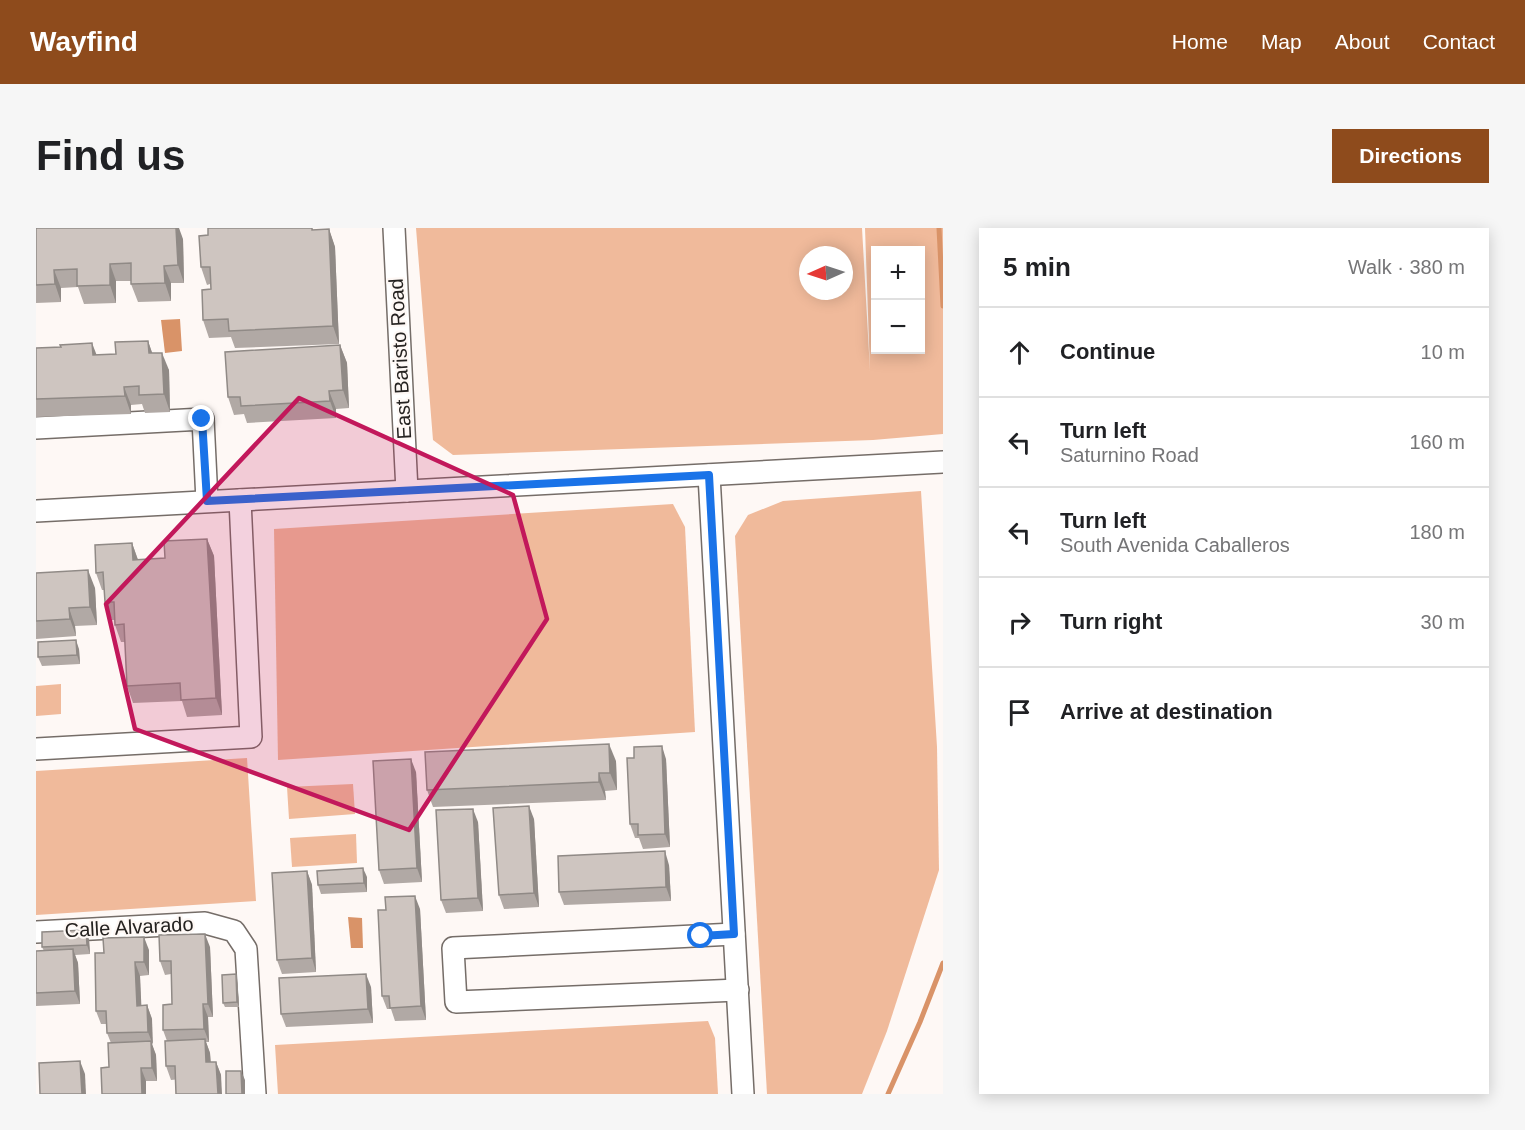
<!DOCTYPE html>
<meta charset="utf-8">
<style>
:root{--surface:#fff;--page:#f6f6f6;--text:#202124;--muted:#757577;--line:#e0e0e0;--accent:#8e4b1c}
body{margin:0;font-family:Arial,sans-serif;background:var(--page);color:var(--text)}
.controls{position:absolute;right:18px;top:18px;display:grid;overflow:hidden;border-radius:0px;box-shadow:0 3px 15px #0003}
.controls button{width:54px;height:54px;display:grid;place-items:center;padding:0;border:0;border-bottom:2px solid var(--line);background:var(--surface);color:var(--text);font:30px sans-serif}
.compass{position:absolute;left:763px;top:18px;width:54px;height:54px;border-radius:50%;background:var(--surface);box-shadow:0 3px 15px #0003;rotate:267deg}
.stop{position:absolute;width:18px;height:18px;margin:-14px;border:4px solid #1a73e8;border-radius:50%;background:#fff}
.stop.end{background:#1a73e8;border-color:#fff;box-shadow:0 2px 6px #0008}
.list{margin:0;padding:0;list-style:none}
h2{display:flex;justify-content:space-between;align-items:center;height:78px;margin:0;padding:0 24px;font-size:26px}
h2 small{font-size:20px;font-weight:400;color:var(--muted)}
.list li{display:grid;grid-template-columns:39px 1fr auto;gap:18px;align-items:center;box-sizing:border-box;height:90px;padding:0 24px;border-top:2px solid var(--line)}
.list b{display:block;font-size:22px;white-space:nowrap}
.list p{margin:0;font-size:20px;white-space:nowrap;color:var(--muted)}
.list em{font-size:20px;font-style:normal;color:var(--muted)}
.icon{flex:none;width:33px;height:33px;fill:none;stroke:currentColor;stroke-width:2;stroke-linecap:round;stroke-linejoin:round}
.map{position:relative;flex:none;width:907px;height:866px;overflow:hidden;border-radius:0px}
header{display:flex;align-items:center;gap:36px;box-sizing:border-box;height:84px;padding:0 30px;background:var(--accent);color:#fff}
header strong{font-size:28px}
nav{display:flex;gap:33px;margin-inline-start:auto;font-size:21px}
.intro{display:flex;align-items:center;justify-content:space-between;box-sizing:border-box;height:144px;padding:0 36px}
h1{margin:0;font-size:42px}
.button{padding:15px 27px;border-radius:0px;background:var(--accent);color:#fff;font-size:21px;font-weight:700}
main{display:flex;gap:36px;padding:0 36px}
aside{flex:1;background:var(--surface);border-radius:0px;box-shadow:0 3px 15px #0003}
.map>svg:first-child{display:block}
</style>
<header>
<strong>Wayfind</strong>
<nav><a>Home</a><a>Map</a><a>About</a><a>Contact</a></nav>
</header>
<div class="intro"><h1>Find us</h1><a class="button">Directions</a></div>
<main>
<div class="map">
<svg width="907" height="866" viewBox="0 0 907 866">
<rect width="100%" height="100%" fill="#fef8f5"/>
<!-- green -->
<g fill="#f0ba9b" fill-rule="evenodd">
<path d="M380 0H826L834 143 829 0H907V206L837 212 417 227 397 212ZM840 22H884V122H840ZM772 27H808V63H772Z"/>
<path d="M885 263 901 519 903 642 851 803 826 866H731L699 308 712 287 747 273Z"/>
<path d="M637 276 649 299 659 504 242 532 238 301Z"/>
<path d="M25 456V486L0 488V458Z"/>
<path d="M211 530 220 673 0 687V543Z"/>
<path d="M317 556 319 586 253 591 251 559Z"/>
<path d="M320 606 321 635 256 639 254 610Z"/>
<path d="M672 793 679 810 682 866H242L239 817Z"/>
</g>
<!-- water -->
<g fill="#d99368">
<path d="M144 91 146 123 129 125 125 92Z"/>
<path d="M312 689 326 690 327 720H315Z"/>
</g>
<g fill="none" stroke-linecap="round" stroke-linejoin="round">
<!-- stream -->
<g stroke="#d99368" stroke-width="5">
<path d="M903 0 907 78"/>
<path d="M852 866 884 794 907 735"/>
</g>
<!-- minor casing -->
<g stroke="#756d68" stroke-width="24">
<g id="minor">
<path d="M358 0 371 263"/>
<path d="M0 200 167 191 171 273"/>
<path d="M673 247 707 866"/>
<path d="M0 283 907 234"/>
<path d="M0 521 215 509 204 272"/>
<path d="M0 704 169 695 198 703 210 721 219 866"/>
<path d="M698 706 417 720 420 774 702 762"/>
</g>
</g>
<!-- minor -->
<use href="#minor" stroke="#fff" stroke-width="21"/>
</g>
<!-- wall -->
<g fill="#b1a9a5">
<path d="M0 0 147 11 148 55H135V73L102 74 95 56V53H80V75L48 76 42 59 25 60V74L0 75Z"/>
<path d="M293 1 299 19 303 116 199 120 195 109 173 110 167 92 175 61 174 56 171 57 165 39 281 2Z"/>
<path d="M112 113 116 125 133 142 134 184 109 185 106 176 95 177V186L0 189V120L61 127 80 126Z"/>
<path d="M304 117 311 135 313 180 300 181V190L211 195 208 186 198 187 192 169Z"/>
<path d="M171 311 178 328 186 487 151 489 146 473 97 475 91 458 89 414H85L79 397V392H76L69 374V362H66L60 345 96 315 102 332 129 330Z"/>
<path d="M0 345 59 360 61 397 39 398 40 408 0 411Z"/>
<path d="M43 421 44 436 6 438 2 429Z"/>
<path d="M630 531 634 619 607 621 603 610H599L594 596Z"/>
<path d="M580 533 581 562 569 563 570 572 397 579 391 562Z"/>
<path d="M380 544 386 654 348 656 343 642Z"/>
<path d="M498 591 503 679 468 681 463 667Z"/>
<path d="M442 594 447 683 410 685 405 672Z"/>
<path d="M633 637 635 673 528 677 523 664Z"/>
<path d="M271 643 276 657 280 744 246 746 241 732Z"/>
<path d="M331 649V664L285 666 282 657Z"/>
<path d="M384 681 390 792 359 793 355 781H351L346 768Z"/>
<path d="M53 711 54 726 39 727 42 735 44 776 0 778V723H8L6 719Z"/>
<path d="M174 719 177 789H172L173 814H170L174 825 175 834H180L185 847 135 852 130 838 131 813 127 802 136 776 135 746 129 747 124 733Z"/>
<path d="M113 722V747L104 748 105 778 111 777 116 791V817L120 827 121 853H110L73 839 75 815 71 805V796H65L60 783 59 725Z"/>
<path d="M200 746 201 751 203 779H189L187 775Z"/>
<path d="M335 759 337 795 250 799 245 786Z"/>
</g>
<!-- shaded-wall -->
<g fill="#908a86">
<path d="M140 0H143L147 11 148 55 142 37Z"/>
<path d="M293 1 299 19 303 116 297 98Z"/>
<path d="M74 36 80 53V75L74 57Z"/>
<path d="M128 38 135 55V73L129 55Z"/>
<path d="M18 42 25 60V74L19 56Z"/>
<path d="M112 113 118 130 113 125Z"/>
<path d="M56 115 63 133 57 127Z"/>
<path d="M304 117 311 135 313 180 307 162Z"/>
<path d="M126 125 133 142 134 184 128 166Z"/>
<path d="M88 159 95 177V186L89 168Z"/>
<path d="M293 163 300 181V190L294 173Z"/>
<path d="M171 311 178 328 186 487 180 470Z"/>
<path d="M96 315 102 332H97Z"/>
<path d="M52 342 59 360 61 397 54 379Z"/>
<path d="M33 380 39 398 40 408 34 391Z"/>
<path d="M40 412 43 421 44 436 41 427Z"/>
<path d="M573 516 580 533 581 562 574 545Z"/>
<path d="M626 518 630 531 634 619 629 606Z"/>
<path d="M375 531 380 544 386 654 381 640Z"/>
<path d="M563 545 569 563 570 572 563 554Z"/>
<path d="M493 578 498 591 503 679 498 665Z"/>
<path d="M437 581 442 594 447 683 442 670Z"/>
<path d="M629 623 633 637 635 673 630 659Z"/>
<path d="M327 640 331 649V664L328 655Z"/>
<path d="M271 643 276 657 280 744 276 730Z"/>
<path d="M379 668 384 681 390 792 385 778Z"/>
<path d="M50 702 53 711 54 726 51 717Z"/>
<path d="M169 706 174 719 177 789 172 776Z"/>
<path d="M108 709 113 722V747L108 734Z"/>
<path d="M37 721 42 735 44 776 39 763Z"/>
<path d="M99 734 104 748 106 791 101 778Z"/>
<path d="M200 746 201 751 203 779 201 774Z"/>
<path d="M330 746 335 759 337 795 332 781Z"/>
<path d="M167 776 172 789 173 814 168 801Z"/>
<path d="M111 777 116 791 117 817 112 804Z"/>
<path d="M169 811 174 825 175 848 170 834Z"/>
<path d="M115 813 120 827 121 853 116 840Z"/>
<path d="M44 833 49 846 50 866H46Z"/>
<path d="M180 834 185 847 186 866H182Z"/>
<path d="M105 840 110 853V866H106Z"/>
<path d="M205 843 209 852V866H206Z"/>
</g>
<!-- building -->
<g fill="#cec5c0" stroke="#908a86" stroke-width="1.5">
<path d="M0 0H140L142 37 128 38 129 55 95 56V35L74 36V57L41 58V41L18 42 19 56 0 57Z"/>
<path d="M172 0H276V2L293 1 297 98 193 103 192 91 167 92 166 62 175 61 174 39H165L163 8 172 7Z"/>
<path d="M112 113 113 125H126L128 166 103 167V158L88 159 89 168 0 171V120L25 119 24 117 56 115 57 127 80 126 79 114Z"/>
<path d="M304 117 307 162 293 163 294 173 205 178 204 169H192L189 124Z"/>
<path d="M171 311 180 470 145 472 144 455 91 458 88 396 79 397 78 374H69L67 344 60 345 59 317 96 315 97 332 129 330 128 313Z"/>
<path d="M52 342 54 379 33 380 34 391 0 393V345Z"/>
<path d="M40 412 41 427 2 429V414Z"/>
<path d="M573 516 574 545H563V554L391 562 389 524Z"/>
<path d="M626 518 629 606 602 607V596H594L591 530H598V519Z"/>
<path d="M375 531 381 640 343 642 337 533Z"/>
<path d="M493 578 498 665 463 667 457 580Z"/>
<path d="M437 581 442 670 405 672 400 582Z"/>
<path d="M629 623 630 659 523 664 522 628Z"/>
<path d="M327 640 328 655 282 657 281 643Z"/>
<path d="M271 643 276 730 241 732 236 645Z"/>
<path d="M379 668 385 778 354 780 353 768H346L342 682H350L349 669Z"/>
<path d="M50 702 51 717 6 719V704Z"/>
<path d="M169 706 172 776H167L168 801 127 802V777L136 776 135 733H124L123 707Z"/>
<path d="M108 709V734H99L101 778 111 777 112 804 71 805 70 783H60L59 725H68L67 710Z"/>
<path d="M37 721 39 763 0 765V723Z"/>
<path d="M200 746 201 774 187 775 186 747Z"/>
<path d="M330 746 332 781 245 786 243 750Z"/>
<path d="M169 811 170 834H180L182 866H140L139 838H130L129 813Z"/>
<path d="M115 813 116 840H105L106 866H66L65 840 73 839 72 815Z"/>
<path d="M44 833 46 866H4L3 835Z"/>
<path d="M190 843H205L206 866H190Z"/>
</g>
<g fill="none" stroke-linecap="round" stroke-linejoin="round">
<!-- route -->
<path stroke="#1a73e8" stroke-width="8" d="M166 191 171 273 673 247 698 706 665 708"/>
</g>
<!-- marked area -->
<path fill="#c2185b" fill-opacity="0.2" stroke="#c2185b" stroke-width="4.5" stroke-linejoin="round" d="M263 170 477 267 511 391 373 602 99 501 70 376Z"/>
<g text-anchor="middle" stroke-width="4.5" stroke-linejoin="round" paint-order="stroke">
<!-- street labels -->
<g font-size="20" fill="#252220" stroke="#fef8f5">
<text transform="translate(364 131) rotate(-93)" y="7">East Baristo Road</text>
<text transform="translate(93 699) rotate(-3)" y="7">Calle Alvarado</text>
</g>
</g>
</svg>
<div class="controls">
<button>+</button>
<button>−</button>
</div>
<svg class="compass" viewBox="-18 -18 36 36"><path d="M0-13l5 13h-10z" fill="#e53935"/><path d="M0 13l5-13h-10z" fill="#757577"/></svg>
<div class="stop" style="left:665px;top:708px"></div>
<div class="stop end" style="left:166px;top:191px"></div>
</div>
<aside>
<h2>5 min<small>Walk · 380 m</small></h2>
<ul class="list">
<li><svg class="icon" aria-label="ahead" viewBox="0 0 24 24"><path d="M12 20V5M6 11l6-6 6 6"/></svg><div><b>Continue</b></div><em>10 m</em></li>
<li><svg class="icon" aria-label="left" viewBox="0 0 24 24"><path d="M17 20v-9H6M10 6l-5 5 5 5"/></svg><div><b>Turn left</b><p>Saturnino Road</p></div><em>160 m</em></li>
<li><svg class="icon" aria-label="left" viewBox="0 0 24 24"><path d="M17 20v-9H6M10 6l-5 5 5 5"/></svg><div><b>Turn left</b><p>South Avenida Caballeros</p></div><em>180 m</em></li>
<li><svg class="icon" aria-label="right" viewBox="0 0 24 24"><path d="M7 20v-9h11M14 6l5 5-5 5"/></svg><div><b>Turn right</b></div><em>30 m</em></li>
<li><svg class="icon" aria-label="arrive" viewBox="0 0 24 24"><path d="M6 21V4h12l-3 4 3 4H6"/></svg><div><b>Arrive at destination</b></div></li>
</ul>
</aside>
</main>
